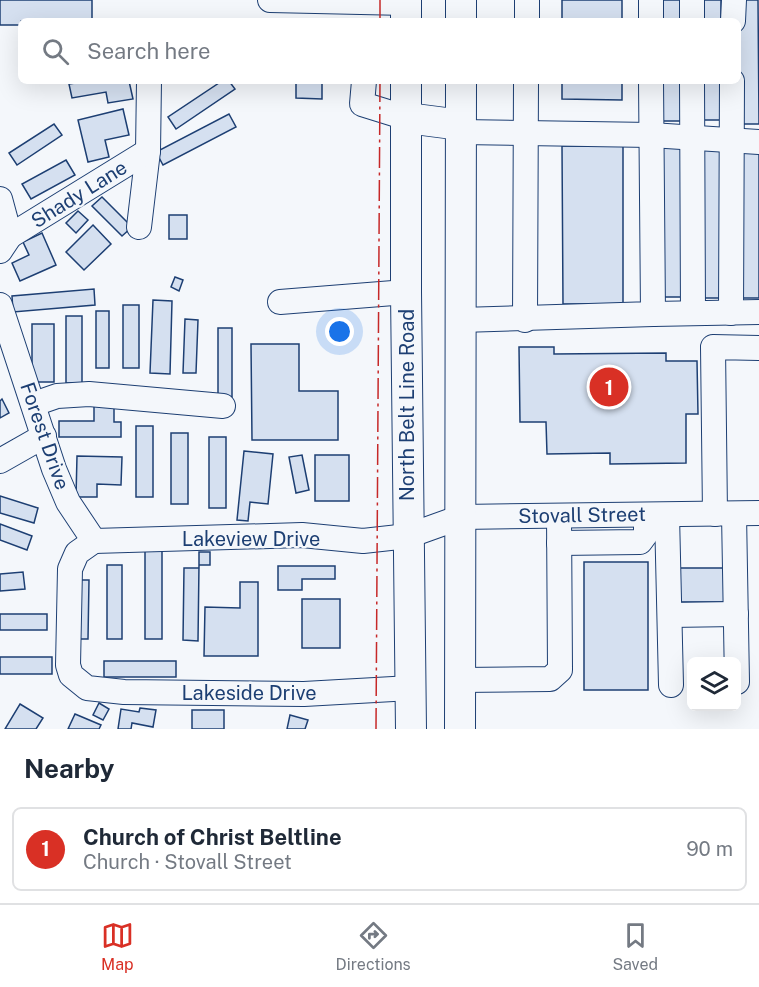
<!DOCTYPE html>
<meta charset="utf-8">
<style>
:root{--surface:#fff;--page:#f2f2f3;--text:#1f2937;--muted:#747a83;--line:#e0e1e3;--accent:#d93025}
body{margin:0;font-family:"Public Sans",sans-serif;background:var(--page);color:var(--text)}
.controls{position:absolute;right:18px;bottom:18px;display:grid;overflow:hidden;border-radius:9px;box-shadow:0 6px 24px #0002}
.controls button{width:54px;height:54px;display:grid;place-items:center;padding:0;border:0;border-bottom:2px solid var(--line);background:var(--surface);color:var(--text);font:30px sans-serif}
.you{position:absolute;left:340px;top:332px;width:21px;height:21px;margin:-15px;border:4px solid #fff;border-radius:50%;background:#1a73e8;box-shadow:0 0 0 9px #1a73e833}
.badge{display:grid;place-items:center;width:39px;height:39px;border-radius:50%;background:var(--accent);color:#fff;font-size:20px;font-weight:700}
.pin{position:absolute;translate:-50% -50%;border:3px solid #fff;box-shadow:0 2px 6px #0006}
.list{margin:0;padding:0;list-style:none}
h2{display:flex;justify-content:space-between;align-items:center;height:78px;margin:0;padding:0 24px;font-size:26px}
h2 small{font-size:20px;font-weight:400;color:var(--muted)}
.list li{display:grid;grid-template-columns:39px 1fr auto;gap:18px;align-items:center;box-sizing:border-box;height:84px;margin:0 12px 12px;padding:0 12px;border:2px solid var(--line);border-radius:9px}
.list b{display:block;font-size:22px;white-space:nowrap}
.list p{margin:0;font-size:20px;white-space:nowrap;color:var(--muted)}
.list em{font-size:20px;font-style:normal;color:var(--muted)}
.icon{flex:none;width:33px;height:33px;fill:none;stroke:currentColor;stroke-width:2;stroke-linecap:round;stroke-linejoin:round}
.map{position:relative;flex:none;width:759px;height:729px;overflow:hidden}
.search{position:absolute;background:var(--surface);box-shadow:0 6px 24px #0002;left:18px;right:18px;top:18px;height:66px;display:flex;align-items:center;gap:15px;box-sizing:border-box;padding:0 21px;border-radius:9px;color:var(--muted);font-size:22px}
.sheet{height:174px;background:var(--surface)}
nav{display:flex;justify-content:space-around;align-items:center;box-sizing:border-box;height:84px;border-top:2px solid var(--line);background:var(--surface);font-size:16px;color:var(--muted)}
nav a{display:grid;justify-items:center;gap:3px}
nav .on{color:var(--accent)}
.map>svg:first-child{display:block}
</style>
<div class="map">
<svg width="759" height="729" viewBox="0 0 759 729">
<rect width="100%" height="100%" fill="#f4f7fb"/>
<!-- building -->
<g fill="#d5e0f0" stroke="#1d3f73" stroke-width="1.5">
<path d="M0 0H92V21H21V25H0Z"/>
<rect x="562" y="0" width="60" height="21"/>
<rect x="662" y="0" width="19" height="21"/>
<rect x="702" y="0" width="19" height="21"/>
<path d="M739 0H758L759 124H741Z"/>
<path d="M88 81H129L133 99 108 103 106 92 72 98 69 84Z"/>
<path d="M222 81H229L235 89 176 129 168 117Z"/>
<path d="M296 81H322V99L296 98Z"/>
<path d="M562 81H622V100L562 99Z"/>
<rect x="662" y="81" width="19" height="40"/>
<rect x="702" y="81" width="19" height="39"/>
<path d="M123 109 129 135 105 140 109 157 88 162 78 120Z"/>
<path d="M229 114 236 127 163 165 156 152Z"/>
<path d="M54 124 62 135 17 165 9 153Z"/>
<path d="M661 144H685L686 297H662Z"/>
<path d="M562 146H623V304H563Z"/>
<rect x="701" y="148" width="20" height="150"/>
<rect x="739" y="152" width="20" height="146"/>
<path d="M66 160 75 175 31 199 22 184Z"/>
<path d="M102 197 132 227 122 236 92 206Z"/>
<path d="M78 211 88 220 76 233 66 223Z"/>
<rect x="169" y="215" width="18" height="24"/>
<path d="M93 225 111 244 84 270 66 252Z"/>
<path d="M42 233 56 265 20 281 12 263 29 255 23 242Z"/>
<path d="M175 277 183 280 179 291 171 287Z"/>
<path d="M94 289 95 305 13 312 12 296Z"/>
<path d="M153 300 172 301 170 374 150 373Z"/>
<rect x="123" y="305" width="16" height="63"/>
<rect x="96" y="311" width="13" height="57"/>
<rect x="66" y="316" width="16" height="67"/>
<path d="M185 319 198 320 196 373H183Z"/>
<rect x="32" y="324" width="22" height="58"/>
<rect x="218" y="328" width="14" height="69"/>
<path d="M251 344H299V391H338V440H252Z"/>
<path d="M519 347H554V354L666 353V361H697L698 414H686V463L610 464V453L547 454 546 422H520Z"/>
<path d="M2 399 9 413 0 418V401Z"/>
<path d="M94 406H114V422H121V437H59V421H94Z"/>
<rect x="136" y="426" width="17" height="71"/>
<rect x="171" y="433" width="17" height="71"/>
<rect x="209" y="437" width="17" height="71"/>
<path d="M244 451 273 454 268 504 250 502 248 521 237 520Z"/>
<path d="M302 455 309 490 296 493 289 457Z"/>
<rect x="315" y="455" width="34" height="46"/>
<path d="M77 456 122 457 121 485 97 484V497H76Z"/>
<path d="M0 496 38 508 34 523 0 513Z"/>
<path d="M0 524 32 536 27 550 0 540Z"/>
<rect x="145" y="547" width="17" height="92"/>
<path d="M199 552H210V565H199L198 641 183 640 184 568H199Z"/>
<rect x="584" y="562" width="64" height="128"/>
<rect x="107" y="565" width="15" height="74"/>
<path d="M278 566H335V579H302V590H278Z"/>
<rect x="674" y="568" width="57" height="34"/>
<path d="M23 572 25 589 0 591V574Z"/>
<path d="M74 580H89L88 639H73Z"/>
<path d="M240 582H258V656H204L205 607 240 608Z"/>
<rect x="302" y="599" width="38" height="49"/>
<rect x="0" y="614" width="47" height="16"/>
<rect x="0" y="657" width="52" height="17"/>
<rect x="104" y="661" width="72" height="16"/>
<path d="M99 703 109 709 103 720 93 715Z"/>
<path d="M20 704 43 718 36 729H5Z"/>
<path d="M140 708 156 710 153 727 132 723 131 729H118L121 709 139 712Z"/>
<rect x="192" y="710" width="32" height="19"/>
<path d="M75 714 101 725 99 729H68Z"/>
<path d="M290 715 308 720 305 729H287Z"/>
</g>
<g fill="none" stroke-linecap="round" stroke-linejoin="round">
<!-- minor casing -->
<g stroke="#1d3f73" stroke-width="26">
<g id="minor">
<path d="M270 0 406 3"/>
<path d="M651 0V21"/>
<path d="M692 0V21"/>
<path d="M527 21V0"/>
<path d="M733 21 734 0"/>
<path d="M364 81 362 104 407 118"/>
<path d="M692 81 693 313"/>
<path d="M461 132 651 135 759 142"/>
<path d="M0 199 10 236 0 251"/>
<path d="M139 227 148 151 149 81"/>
<path d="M10 236 148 151"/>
<path d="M280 302 406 292"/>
<path d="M0 305 54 469 68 502 94 541"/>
<path d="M731 313 732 81"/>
<path d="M653 314 759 312"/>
<path d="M461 320 653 314 651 81"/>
<path d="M525 320 526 81"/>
<path d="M34 404 57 396 89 394 223 406"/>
<path d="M0 461 44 436"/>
<path d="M715 514 713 347 759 348"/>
<path d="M734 514 737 682"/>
<path d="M667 515 671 685"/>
<path d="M94 541 302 535 363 541 408 536 461 517 759 513"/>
<path d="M94 541 77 553 70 569 68 665 71 675 87 688 124 692 304 694 411 688"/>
<path d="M559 543 640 542 646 534V515"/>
<path d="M670 615 736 614"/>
<path d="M461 680 550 679 560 670 559 516"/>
</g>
</g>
<!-- major casing -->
<g stroke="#1d3f73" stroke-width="32">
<g id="major">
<path d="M406 0V21"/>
<path d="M461 21V0"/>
<path d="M406 81V292L411 729"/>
<path d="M407 118 461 125"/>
<path d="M460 729 461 81"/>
</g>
</g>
<!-- minor -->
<use href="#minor" stroke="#f4f7fb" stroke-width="24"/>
<!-- major -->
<use href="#major" stroke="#f4f7fb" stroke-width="30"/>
<!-- power -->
<g stroke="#c62828" stroke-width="1.5" stroke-dasharray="21 4.5 3 4.5" stroke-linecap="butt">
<path d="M380 21V0"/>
<path d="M376 729 380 81"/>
</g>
</g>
<g text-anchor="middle" stroke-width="4.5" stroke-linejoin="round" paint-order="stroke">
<!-- street labels -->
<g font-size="20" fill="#1d3f73" stroke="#f4f7fb">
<text transform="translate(79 194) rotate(-32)" y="7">Shady Lane</text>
<text transform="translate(407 405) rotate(-90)" y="7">North Belt Line Road</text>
<text transform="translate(45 436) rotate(71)" y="7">Forest Drive</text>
<text transform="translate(582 515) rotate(-1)" y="7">Stovall Street</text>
<text x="251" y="546">Lakeview Drive</text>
<text x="249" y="700">Lakeside Drive</text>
</g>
</g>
</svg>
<div class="controls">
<button><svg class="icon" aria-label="layers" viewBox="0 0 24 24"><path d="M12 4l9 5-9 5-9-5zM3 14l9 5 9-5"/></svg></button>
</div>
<div class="you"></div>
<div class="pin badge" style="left:609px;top:387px">1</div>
<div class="search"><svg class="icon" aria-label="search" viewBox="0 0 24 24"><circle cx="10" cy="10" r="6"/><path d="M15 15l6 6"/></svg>Search here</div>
</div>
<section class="sheet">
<h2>Nearby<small></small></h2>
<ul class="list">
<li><span class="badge">1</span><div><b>Church of Christ Beltline</b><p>Church · Stovall Street</p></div><em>90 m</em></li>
</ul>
</section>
<nav>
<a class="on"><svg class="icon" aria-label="map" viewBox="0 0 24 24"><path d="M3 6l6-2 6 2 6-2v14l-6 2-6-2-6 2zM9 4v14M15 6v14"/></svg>Map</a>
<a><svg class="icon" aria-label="directions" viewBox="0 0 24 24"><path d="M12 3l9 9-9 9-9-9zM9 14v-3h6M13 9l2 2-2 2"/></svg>Directions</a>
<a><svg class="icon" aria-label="saved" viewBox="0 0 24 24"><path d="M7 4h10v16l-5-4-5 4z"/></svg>Saved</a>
</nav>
